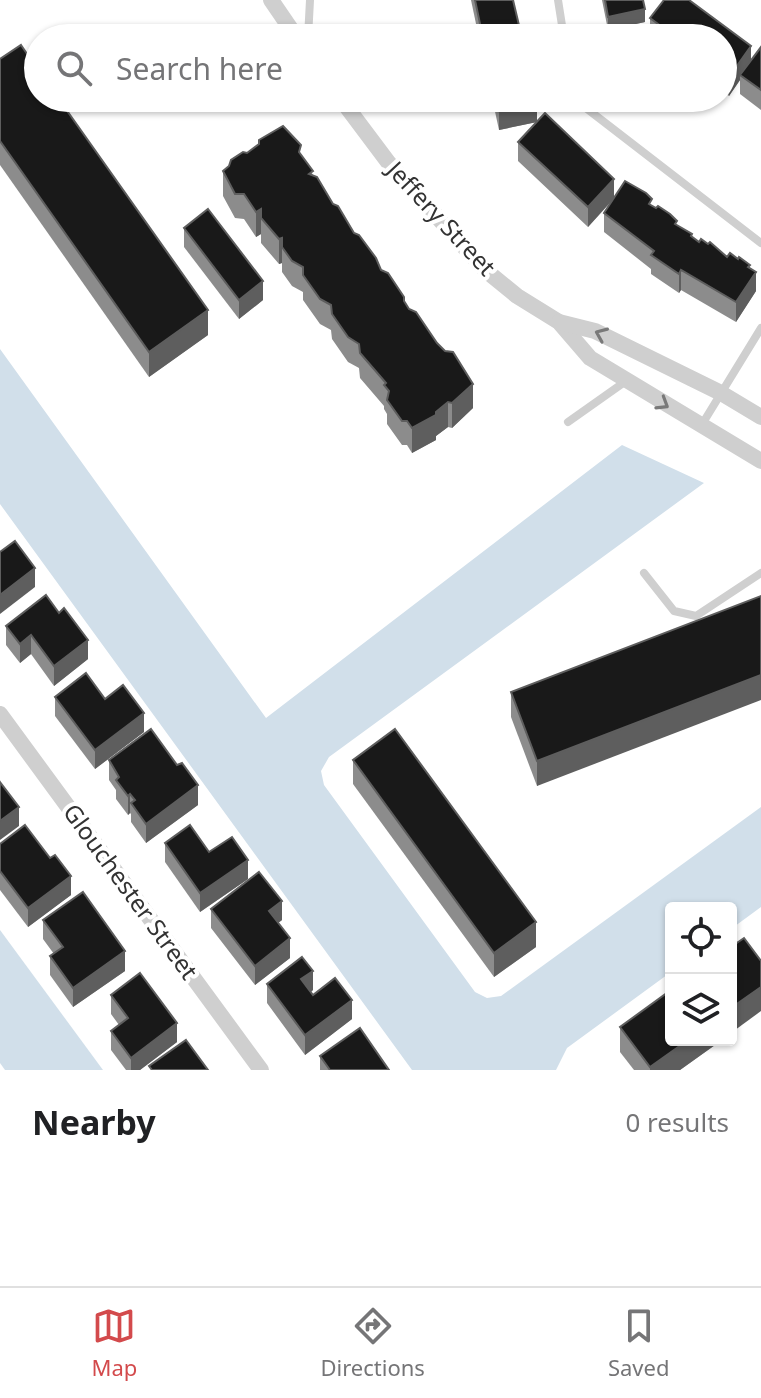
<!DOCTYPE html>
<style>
:root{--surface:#fff;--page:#f6f6f6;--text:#202124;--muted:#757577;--line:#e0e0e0;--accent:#d34a4c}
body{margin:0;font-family:"Noto Sans",sans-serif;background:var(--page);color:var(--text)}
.controls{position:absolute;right:24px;bottom:24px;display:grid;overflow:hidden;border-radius:8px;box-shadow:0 2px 6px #0004}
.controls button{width:72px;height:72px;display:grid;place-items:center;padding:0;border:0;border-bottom:2px solid var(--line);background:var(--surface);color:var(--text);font:40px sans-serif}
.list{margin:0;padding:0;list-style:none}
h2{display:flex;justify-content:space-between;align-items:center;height:104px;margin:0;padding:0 32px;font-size:34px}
h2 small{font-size:26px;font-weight:400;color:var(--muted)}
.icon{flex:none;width:44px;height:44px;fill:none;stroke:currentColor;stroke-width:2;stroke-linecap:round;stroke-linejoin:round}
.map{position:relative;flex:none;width:761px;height:1070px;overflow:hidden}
.search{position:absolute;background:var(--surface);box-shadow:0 2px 6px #0004;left:24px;right:24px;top:24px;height:88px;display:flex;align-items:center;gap:20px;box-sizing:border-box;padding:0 28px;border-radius:44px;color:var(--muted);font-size:30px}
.sheet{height:216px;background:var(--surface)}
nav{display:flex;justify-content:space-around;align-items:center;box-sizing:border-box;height:112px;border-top:2px solid var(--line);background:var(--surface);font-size:22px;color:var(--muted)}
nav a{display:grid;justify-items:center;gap:4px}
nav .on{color:var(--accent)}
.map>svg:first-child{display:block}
</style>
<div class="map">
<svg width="761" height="1070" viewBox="0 0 761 1070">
<rect width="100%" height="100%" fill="#fff"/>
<!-- water -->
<g fill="#d1dfea">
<path d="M0 349 266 718 622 445 704 483 329 757 321 771 324 785 475 992 487 998 501 996 761 807V907L731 929V908H671V972L567 1048 556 1070H412L0 504Z"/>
<path d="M0 930 103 1070H5L0 1063Z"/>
</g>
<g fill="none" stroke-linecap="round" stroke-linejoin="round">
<!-- lane -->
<g stroke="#cfcfcf" stroke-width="8">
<path d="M558 0 564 38"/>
<path d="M308 38 310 0"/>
<path d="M573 98 761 243"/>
<path d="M568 422 626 381"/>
<path d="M701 426 761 328"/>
<path d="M644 573 674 611 696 616 761 573"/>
</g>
<!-- street -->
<g stroke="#cfcfcf" stroke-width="16">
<path d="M271 0 297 38"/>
<path d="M340 98 388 162 484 269 517 296 559 322 590 358 761 461"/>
<path d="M559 322 595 331 721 393 761 417"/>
<path d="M0 714 261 1070"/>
</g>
</g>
<!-- wall -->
<g fill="#8c8c8c">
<path d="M471 0H513L522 38H479Z"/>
<path d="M602 0H643L645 22 608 30Z"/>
<path d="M664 0H689L751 46V61L761 47V110L740 94V80L729 96 723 92V38L650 37V18Z"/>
<path d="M0 59 208 335 149 377 0 165Z"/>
<path d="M155 98H175L172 105Z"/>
<path d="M492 98H536L537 122 499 130Z"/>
<path d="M518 142 614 197 652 206 699 242 750 268 756 291 736 322 681 290 679 293 651 274V269L604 232V213L610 203 588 227 518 161Z"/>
<path d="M247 153 301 154 313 175 333 204 404 302 473 408 452 428 448 427 436 436V440L412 453 407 445H402L387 424V414L384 409V406L360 378 359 368 348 362 332 339 331 330 320 324 303 300V292L292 286 282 272V263L279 264 261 243V234L256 237 244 219 235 218 223 196V171Z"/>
<path d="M184 228 263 300 239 319 184 247Z"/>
<path d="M761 596 537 786 511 717V692Z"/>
<path d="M6 626 88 659 54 686 31 654 20 663 6 645Z"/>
<path d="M55 697 105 699 144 732 95 769 55 716Z"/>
<path d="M109 760 198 805 146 843 131 822V814L130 813 128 815 116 799V790L109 780Z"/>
<path d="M353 760 536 947 494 977 353 784Z"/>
<path d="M165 843 209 852 248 879 200 912 165 862Z"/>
<path d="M0 844 71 895 28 927 0 890Z"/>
<path d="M211 909 282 920 278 923 290 958 255 985 211 928Z"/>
<path d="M43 920 125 971 73 1007 50 975V956L54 954 43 939Z"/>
<path d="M267 984 313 990 311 992 313 995 352 1019 305 1055 267 1003Z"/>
<path d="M111 995 177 1042 140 1070H126L111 1050V1031L119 1025 111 1014Z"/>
<path d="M620 1027 722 1040 680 1070H634L620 1052Z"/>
<path d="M320 1056 389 1070H320Z"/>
</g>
<!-- shaded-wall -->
<g fill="#5e5e5e">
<path d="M645 9V22L608 30V17Z"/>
<path d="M751 46V66L740 75V80L729 96V77Z"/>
<path d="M537 102V122L499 130V111Z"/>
<path d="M614 179V198L588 227V207Z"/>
<path d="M261 209V234L256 237V212Z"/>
<path d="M282 238V263L279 264V239Z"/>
<path d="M750 265V281L756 272V291L736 322V302Z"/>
<path d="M681 270V290L679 293V274Z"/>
<path d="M263 281V300L239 319V300Z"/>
<path d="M208 310V335L149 377V352Z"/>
<path d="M473 384V408L452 428V403Z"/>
<path d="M448 402V427L436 436V440L412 453V428Z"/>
<path d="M35 568V587L0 614V595Z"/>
<path d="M31 635V654L20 663V644Z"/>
<path d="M88 640V659L54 686V666Z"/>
<path d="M761 675V700L537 786V761Z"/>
<path d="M144 713V732L95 769V750Z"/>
<path d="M198 785V805L146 843V824Z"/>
<path d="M130 794V813L128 815V796Z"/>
<path d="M19 807V826L0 840V821Z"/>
<path d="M248 860V879L200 912V893Z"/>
<path d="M71 876V895L28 927V908Z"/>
<path d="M282 901V920L269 930V911Z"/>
<path d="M536 922V947L494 977V953Z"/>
<path d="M290 938V958L255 985V966Z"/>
<path d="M125 951V971L73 1007V988Z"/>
<path d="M313 971V990L301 999V979Z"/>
<path d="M761 987V1011L731 1033V1008Z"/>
<path d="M352 1000V1019L305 1055V1035Z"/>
<path d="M177 1023V1042L140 1070H131V1058Z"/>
<path d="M688 1040H722L680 1070H650V1067Z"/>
</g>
<!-- building -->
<g fill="#191919" stroke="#5e5e5e" stroke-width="2">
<path d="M475 0H513L522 38H483Z"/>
<path d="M605 0H643L645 9 608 17Z"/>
<path d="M664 0H689L751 46 729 77 723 72V38H677L650 18Z"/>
<path d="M21 45 38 70V98H58L208 310 149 352 0 141V59Z"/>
<path d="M761 47V90L740 75Z"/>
<path d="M497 98H536L537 102 499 111Z"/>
<path d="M545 113 614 179 588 207 518 142Z"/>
<path d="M283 126 301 145 299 152 313 171 309 174 317 177 333 204 338 206 354 233 359 235 376 258 381 270 388 273 404 297V301L409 309 416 312 437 343 445 351 453 352 473 384 452 403 448 402 436 412V415L412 428 407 421H402L387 400 389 391 384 385 386 383 360 353 359 344 348 337 332 314 331 305 320 299 303 275V267L292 261 282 247V238L279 239 261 218V209L256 212 244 194H235L223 171 229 166 231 160 243 152 247 153 259 144V140Z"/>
<path d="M625 181 646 193 652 199 649 204 656 208 658 206 670 214 677 221 675 224 692 234 691 236 699 242 701 239 708 244 710 242 727 257 730 253 738 259 739 257 750 265 748 267 756 272 736 302 681 270 679 274 651 255 654 251 604 213Z"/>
<path d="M208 209 263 281 239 300 184 228Z"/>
<path d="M15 541 35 568 0 595V552Z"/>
<path d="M46 595 59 613 64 608 88 640 54 666 31 635 20 644 6 626Z"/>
<path d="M761 596V675L537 761 511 692Z"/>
<path d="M86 673 105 699 123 685 144 713 95 750 55 697Z"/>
<path d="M151 729 177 765 182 763 198 785 146 824 131 803 135 800 130 794 128 796 116 780 119 777 109 760Z"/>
<path d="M395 729 536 922 494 953 353 760Z"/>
<path d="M0 782 19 807 0 821Z"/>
<path d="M25 825 50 858 55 855 71 876 28 908 0 871V844Z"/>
<path d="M190 825 209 852 232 837 248 860 200 893 165 843Z"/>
<path d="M259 872 282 901 269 911 290 938 255 966 211 909Z"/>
<path d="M83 892 125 951 73 988 50 956 63 947 43 920Z"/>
<path d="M744 938 761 961V987L731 1008V947Z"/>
<path d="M302 957 313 971 301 979 313 995 335 978 352 1000 305 1035 267 984Z"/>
<path d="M140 973 177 1023 131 1058 111 1031 128 1018 111 995Z"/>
<path d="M671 990V1040H688L650 1067 620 1027Z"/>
<path d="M360 1028 389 1070H330L320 1056Z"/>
<path d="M186 1040 208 1070H152L149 1066Z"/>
</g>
<!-- one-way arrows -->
<defs><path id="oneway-chevron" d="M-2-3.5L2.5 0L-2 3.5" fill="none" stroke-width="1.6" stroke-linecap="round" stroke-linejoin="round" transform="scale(2)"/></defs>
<g stroke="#797979">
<use href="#oneway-chevron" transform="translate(601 334) rotate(-157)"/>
<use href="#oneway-chevron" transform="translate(663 404) rotate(32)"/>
</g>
<g text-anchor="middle" stroke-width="8" stroke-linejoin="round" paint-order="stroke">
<!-- street labels -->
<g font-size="24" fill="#323232" stroke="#fff">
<text transform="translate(441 219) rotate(47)" y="8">Jeffery Street</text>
<text transform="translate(130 892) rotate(54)" y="8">Glouchester Street</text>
</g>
</g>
</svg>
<div class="controls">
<button><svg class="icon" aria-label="locate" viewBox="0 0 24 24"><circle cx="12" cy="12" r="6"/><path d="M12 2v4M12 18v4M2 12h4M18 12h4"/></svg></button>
<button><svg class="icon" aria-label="layers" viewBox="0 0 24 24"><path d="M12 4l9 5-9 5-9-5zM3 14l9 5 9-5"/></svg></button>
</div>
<div class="search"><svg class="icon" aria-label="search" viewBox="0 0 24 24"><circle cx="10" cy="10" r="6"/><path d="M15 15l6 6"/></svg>Search here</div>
</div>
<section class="sheet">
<h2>Nearby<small>0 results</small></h2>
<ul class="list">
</ul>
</section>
<nav>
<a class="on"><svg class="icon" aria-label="map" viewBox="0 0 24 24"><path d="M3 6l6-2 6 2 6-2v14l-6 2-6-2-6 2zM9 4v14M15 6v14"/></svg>Map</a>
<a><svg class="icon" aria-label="directions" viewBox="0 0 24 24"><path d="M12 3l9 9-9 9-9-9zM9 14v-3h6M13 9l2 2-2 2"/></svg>Directions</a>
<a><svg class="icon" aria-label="saved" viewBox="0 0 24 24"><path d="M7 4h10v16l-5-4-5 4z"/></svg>Saved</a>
</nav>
